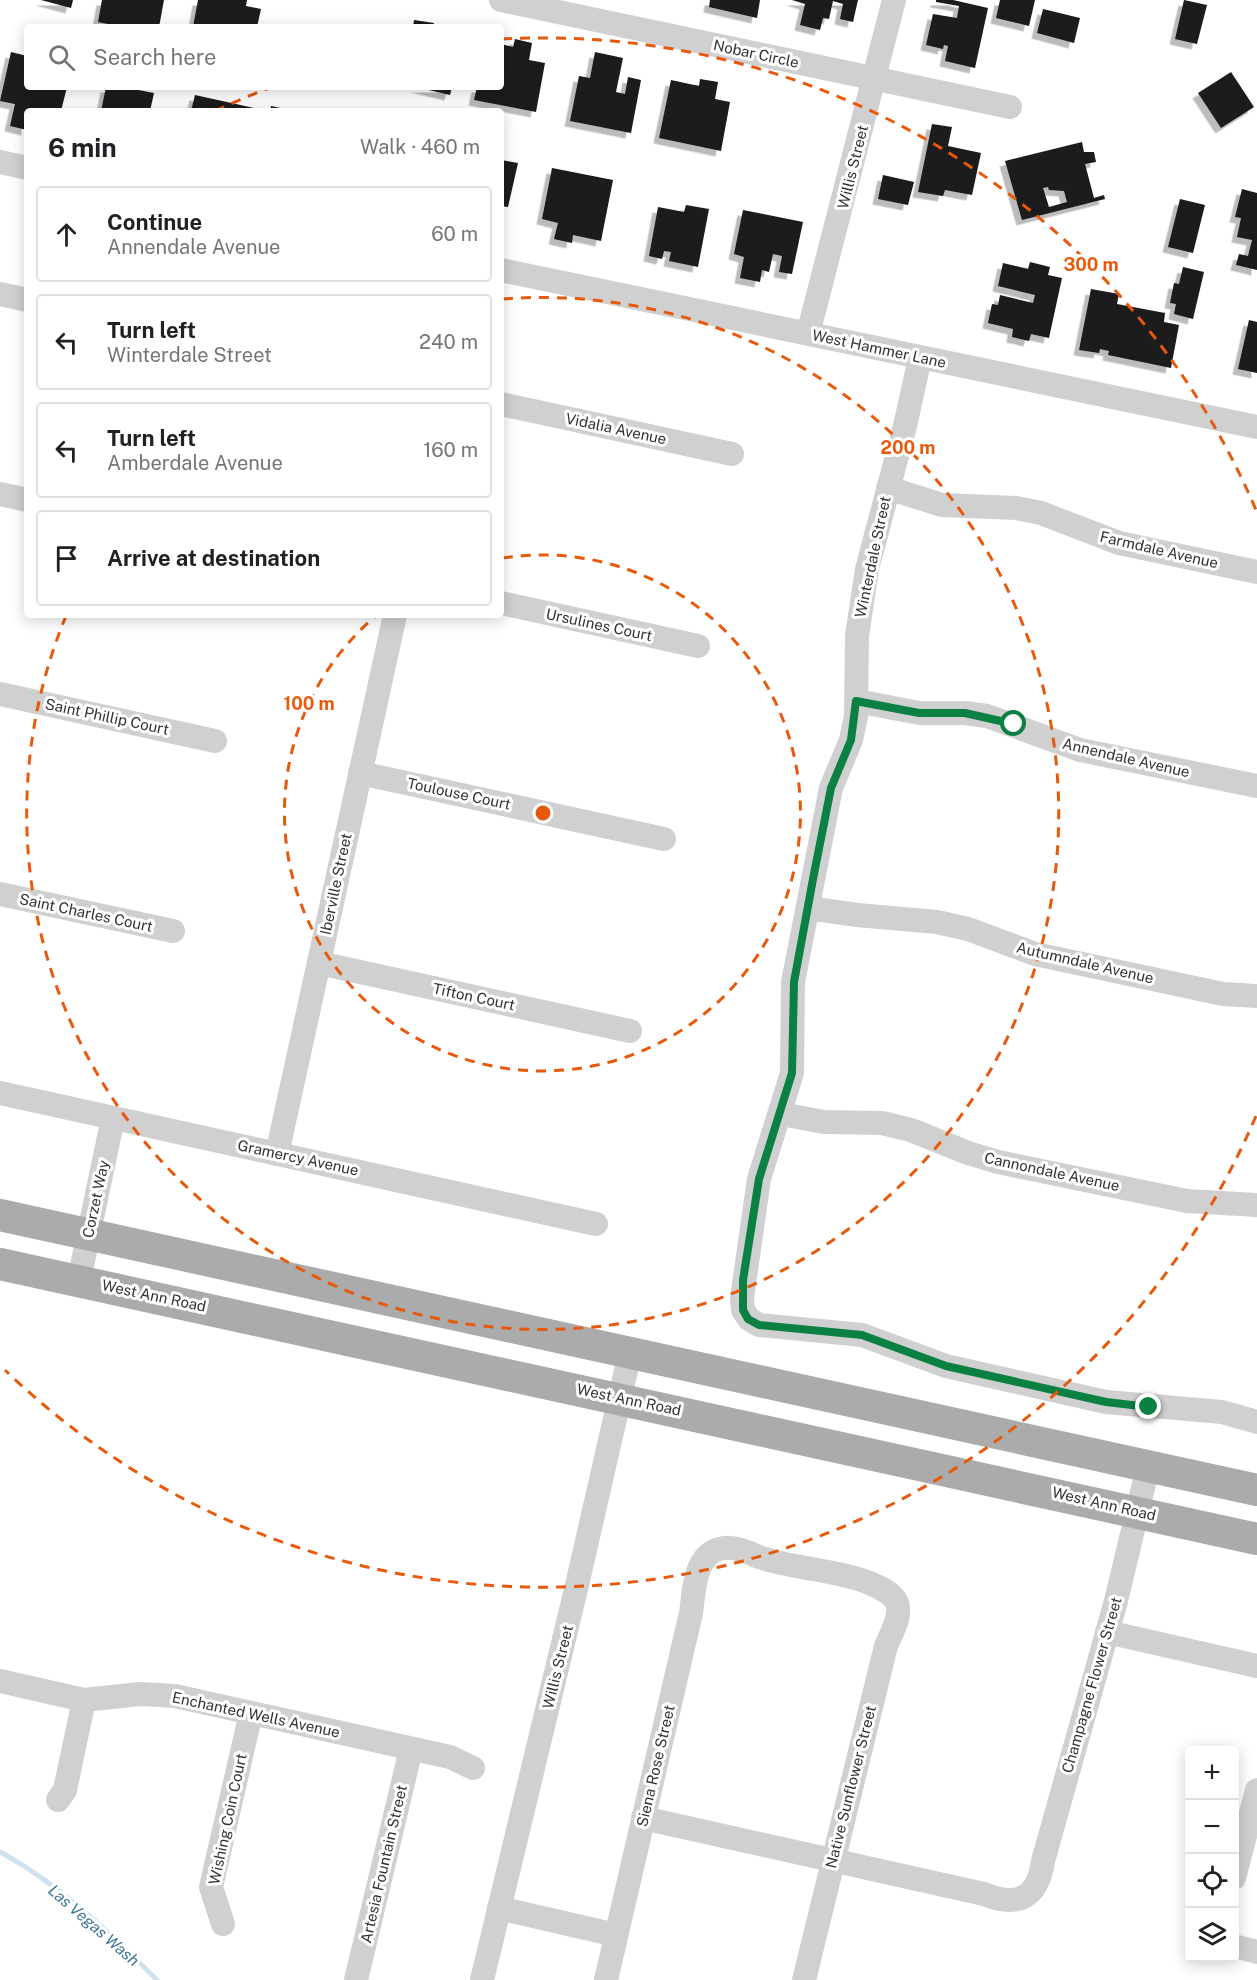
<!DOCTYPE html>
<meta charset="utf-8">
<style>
:root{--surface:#fff;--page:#f6f6f6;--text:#202124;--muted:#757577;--line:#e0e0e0}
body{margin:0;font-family:"Public Sans",sans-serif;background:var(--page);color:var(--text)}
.controls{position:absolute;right:18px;bottom:18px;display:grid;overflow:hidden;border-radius:6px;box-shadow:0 3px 15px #0003}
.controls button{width:54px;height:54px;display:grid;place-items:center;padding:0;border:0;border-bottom:2px solid var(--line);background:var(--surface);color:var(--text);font:30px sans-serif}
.stop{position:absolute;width:18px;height:18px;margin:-14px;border:4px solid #0b8043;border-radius:50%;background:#fff}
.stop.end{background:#0b8043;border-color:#fff;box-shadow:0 2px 6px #0008}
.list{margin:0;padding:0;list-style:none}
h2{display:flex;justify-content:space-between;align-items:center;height:78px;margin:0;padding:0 24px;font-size:26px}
h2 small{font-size:20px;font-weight:400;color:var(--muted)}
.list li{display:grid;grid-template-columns:39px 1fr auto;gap:18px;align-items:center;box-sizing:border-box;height:96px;margin:0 12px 12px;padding:0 12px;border:2px solid var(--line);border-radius:6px}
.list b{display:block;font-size:22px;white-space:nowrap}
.list p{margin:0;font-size:20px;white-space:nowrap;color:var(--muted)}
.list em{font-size:20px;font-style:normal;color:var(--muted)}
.icon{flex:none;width:33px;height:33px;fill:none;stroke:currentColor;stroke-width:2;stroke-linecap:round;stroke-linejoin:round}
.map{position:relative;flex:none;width:1257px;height:1980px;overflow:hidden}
.search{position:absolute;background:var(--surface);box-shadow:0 3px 15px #0003;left:24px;top:24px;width:480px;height:66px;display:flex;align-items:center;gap:15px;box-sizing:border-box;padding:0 21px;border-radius:6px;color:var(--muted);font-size:22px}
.panel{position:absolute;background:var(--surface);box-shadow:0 3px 15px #0003;left:24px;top:108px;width:480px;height:510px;border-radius:6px}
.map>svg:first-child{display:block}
</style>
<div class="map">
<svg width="1257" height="1980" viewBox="0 0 1257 1980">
<defs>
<filter id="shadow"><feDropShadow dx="-5.5" dy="5.5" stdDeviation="0" flood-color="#0004"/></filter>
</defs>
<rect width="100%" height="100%" fill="#fff"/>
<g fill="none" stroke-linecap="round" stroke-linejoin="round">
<!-- stream -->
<path stroke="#cfe2ee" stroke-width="5" d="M0 1852C59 1884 110 1933 157 1980"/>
</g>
<!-- building -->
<g fill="#1a1a1a" fill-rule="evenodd" filter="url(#shadow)">
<path d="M41 0H73L71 8Z"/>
<path d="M102 0H164L159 27H123L98 22Z"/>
<path d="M198 0H247L246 6 261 9 257 27H193Z"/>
<path d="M710 0H760L757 18 709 7Z"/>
<path d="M792 0H858L853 22 840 19 843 4 833 1 829 19 823 18 820 30 800 25 805 4Z"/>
<path d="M936 0H953L988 8 975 68 945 61 948 46 944 45 943 49 926 45 933 14 957 18 959 6 936 2Z"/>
<path d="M1000 0H1035L1029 26 996 18Z"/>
<path d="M1184 0 1207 5 1197 44 1175 39Z"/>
<path d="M1043 9 1080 18 1074 43 1037 33Z"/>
<path d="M414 20 434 23 433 27H413Z"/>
<path d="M515 39 532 43 529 60 545 63 536 112 474 100 477 87H501V44L513 47Z"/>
<path d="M11 52 27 56V87H67L61 111H27V130L10 126 15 104 0 101Z"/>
<path d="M595 52 623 58 616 92 625 94 628 77 641 80 631 133 570 121 579 76 590 78Z"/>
<path d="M1231 72 1254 107 1221 128 1198 93Z"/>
<path d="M700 79 718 82 715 99 730 102 721 151 659 138 671 80 699 86Z"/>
<path d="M106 87H123L154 93 150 111H101Z"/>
<path d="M416 87H452L450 95Z"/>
<path d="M195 95 254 108 253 111H191Z"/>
<path d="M271 106 290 110V111H270Z"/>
<path d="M932 124 952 127 948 146 981 153 972 195 945 190 943 196 918 192Z"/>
<path d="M1082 142 1084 152H1094L1096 162 1085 164 1094 198 1104 195 1105 199 1022 220 1005 161ZM1048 187 1049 190 1064 191 1067 202 1049 207 1043 188Z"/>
<path d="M501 160 518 163 508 207 501 206Z"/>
<path d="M552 168 613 180 601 241 573 235 572 243 554 239 558 223 542 219Z"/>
<path d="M883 175 914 182 908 205 878 199Z"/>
<path d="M1242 189 1257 193V270L1236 265 1239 254 1248 256 1252 240 1237 237 1241 218 1235 217Z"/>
<path d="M1180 199 1205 205 1193 253 1168 247Z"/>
<path d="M686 205 709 209 698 267 669 261 671 252 664 251 662 259 649 256 658 207 684 212Z"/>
<path d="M743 210 803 222 792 274 779 272 782 256 773 254 769 272 762 270 760 282 740 278 744 257 734 254Z"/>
<path d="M1030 262 1050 267 1048 275 1062 278 1049 338 1031 334 1029 341 1012 337 1013 329 988 323 992 304 998 305 1000 295 1033 303 1035 295 998 286 1003 263 1028 269Z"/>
<path d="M1183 267 1204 272 1193 319 1174 314 1176 304 1170 303 1174 283 1179 284Z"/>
<path d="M1091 289 1119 294 1117 304 1165 313 1164 322 1179 325 1171 368 1108 355 1109 351 1100 349 1099 353 1079 350Z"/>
<path d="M1249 320 1257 322V373L1238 369Z"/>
</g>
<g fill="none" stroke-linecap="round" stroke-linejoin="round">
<!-- minor -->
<g stroke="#d0d0d0" stroke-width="24">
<path d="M501 0 1010 107"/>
<path d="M0 162 27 168"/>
<path d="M501 270 1257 427"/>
<path d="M0 294 27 300"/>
<path d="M808 334 894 0"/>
<path d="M920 358 905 426 867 569 857 636 856 716 851 740 831 788 793 982 792 1073 759 1179 742 1298 743 1310 749 1319 759 1325 862 1335 946 1366 1106 1402 1222 1412 1257 1422"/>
<path d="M501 404 732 454"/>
<path d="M888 488 942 505 1016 508 1041 513 1119 543 1257 572"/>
<path d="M0 494 27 500"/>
<path d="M501 603 698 646"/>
<path d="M0 694 215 741"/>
<path d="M857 701 919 713H965L987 716 1080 750 1257 786"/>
<path d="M360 773 664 839"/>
<path d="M0 894 173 931"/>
<path d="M808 908 857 915 937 922 968 929 1035 954 1223 994 1257 996"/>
<path d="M319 963 630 1031"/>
<path d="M0 1093 596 1224"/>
<path d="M781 1114 824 1122 882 1123 911 1130 968 1153 998 1162 1187 1201 1257 1205"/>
<path d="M277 1154 395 615"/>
<path d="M79 1280 113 1118"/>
<path d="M1107 1632 1257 1666"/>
<path d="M0 1681 84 1700 140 1694 175 1696 450 1757 473 1768"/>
<path d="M58 1800 65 1790 84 1700"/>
<path d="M643 1818 984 1894C1017 1908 1038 1898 1043 1861L1116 1601 1148 1467"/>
<path d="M1234 1878 1257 1790"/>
<path d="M499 1908 616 1935"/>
<path d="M223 1924 211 1887 251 1713"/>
<path d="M1234 1946 1257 1952"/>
<path d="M356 1980 411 1749"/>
<path d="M482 1980 577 1585 630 1353"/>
<path d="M606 1980 691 1613C694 1592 694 1556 719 1549 733 1545 747 1552 759 1557 794 1569 833 1569 867 1582 877 1586 892 1592 897 1603 902 1616 891 1634 886 1646L804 1980"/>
</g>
<!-- major -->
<g stroke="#ababab" stroke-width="32">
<path d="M0 1215 1257 1490"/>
<path d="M0 1264 1257 1539"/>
</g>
</g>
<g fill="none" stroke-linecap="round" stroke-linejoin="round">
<!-- route -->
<path stroke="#0b8043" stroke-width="8" d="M1014 724 965 713H919L856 701 851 740 831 788 813 879 794 982 792 1073 759 1179 743 1280V1310L748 1319 759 1325 862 1335 946 1366 1106 1402 1149 1407"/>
</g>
<!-- distance rings -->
<g fill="none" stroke="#e8590c" stroke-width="3" stroke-dasharray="10 8">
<path d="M503 558A258 258 0 1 1 377 615"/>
<path d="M503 299A516 516 0 1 1 66 616"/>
<path d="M1256 1116A775 775 0 0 1 5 1370M215 111A775 775 0 0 1 272 87M502 39A775 775 0 0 1 1256 510"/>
</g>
<g text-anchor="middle" stroke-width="6" stroke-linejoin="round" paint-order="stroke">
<!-- street labels -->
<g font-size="15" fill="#333" stroke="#fff">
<text transform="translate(756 54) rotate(12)" y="5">Nobar Circle</text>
<text transform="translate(853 167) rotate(-76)" y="5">Willis Street</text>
<text transform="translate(879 349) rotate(12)" y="5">West Hammer Lane</text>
<text transform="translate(616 429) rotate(12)" y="5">Vidalia Avenue</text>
<text transform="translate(1159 550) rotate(13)" y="5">Farmdale Avenue</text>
<text transform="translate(873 557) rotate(-78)" y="5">Winterdale Street</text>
<text transform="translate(599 625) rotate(12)" y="5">Ursulines Court</text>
<text transform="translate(107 717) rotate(12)" y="5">Saint Phillip Court</text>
<text transform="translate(1126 758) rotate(13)" y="5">Annendale Avenue</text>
<text transform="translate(459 794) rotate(12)" y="5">Toulouse Court</text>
<text transform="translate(336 884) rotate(-78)" y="5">Iberville Street</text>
<text transform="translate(86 913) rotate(12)" y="5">Saint Charles Court</text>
<text transform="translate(1085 963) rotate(13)" y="5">Autumndale Avenue</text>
<text transform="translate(474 997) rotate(12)" y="5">Tifton Court</text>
<text transform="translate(298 1158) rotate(12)" y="5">Gramercy Avenue</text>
<text transform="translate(1052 1172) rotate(12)" y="5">Cannondale Avenue</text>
<text transform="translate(96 1199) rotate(-78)" y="5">Corzet Way</text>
<text transform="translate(154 1296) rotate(12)" y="5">West Ann Road</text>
<text transform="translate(629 1400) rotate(12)" y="5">West Ann Road</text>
<text transform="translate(1104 1504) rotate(13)" y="5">West Ann Road</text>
<text transform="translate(558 1667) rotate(-76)" y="5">Willis Street</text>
<text transform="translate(1092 1685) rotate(-74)" y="5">Champagne Flower Street</text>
<text transform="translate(256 1715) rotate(12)" y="5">Enchanted Wells Avenue</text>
<text transform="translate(656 1766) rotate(-77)" y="5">Siena Rose Street</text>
<text transform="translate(851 1787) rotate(-76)" y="5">Native Sunflower Street</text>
<text transform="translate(228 1819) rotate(-78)" y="5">Wishing Coin Court</text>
<text transform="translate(384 1864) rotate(-77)" y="5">Artesia Fountain Street</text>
</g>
<!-- water labels -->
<g font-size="16" font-style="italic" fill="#3f7597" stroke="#fff">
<text transform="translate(94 1925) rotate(41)" y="6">Las Vegas Wash</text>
</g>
</g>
<circle cx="543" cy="813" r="9" fill="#e8590c" stroke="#fff" stroke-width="3"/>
<g font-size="18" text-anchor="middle" font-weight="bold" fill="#e8590c" stroke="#fff" stroke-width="6" stroke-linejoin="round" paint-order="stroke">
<text x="1091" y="271">300 m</text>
<text x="908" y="454">200 m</text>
<text x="309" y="710">100 m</text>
</g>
</svg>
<div class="controls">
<button>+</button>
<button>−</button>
<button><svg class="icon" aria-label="locate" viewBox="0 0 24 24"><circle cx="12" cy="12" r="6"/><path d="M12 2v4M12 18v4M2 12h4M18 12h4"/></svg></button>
<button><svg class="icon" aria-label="layers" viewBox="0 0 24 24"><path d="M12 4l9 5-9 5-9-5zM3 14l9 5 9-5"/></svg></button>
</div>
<div class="stop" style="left:1014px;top:724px"></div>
<div class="stop end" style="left:1149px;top:1407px"></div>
<div class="search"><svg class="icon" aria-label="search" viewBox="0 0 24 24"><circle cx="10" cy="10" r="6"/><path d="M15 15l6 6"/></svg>Search here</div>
<section class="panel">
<h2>6 min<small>Walk · 460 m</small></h2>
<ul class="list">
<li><svg class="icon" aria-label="ahead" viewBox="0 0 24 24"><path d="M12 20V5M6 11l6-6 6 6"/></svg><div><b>Continue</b><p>Annendale Avenue</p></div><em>60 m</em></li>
<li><svg class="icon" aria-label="left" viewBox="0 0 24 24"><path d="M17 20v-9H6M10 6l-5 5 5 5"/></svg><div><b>Turn left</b><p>Winterdale Street</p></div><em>240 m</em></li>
<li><svg class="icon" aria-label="left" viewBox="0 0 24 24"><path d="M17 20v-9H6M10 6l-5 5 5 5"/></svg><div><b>Turn left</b><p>Amberdale Avenue</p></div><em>160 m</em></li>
<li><svg class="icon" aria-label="arrive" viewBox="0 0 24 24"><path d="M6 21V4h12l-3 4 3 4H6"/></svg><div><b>Arrive at destination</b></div></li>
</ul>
</section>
</div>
